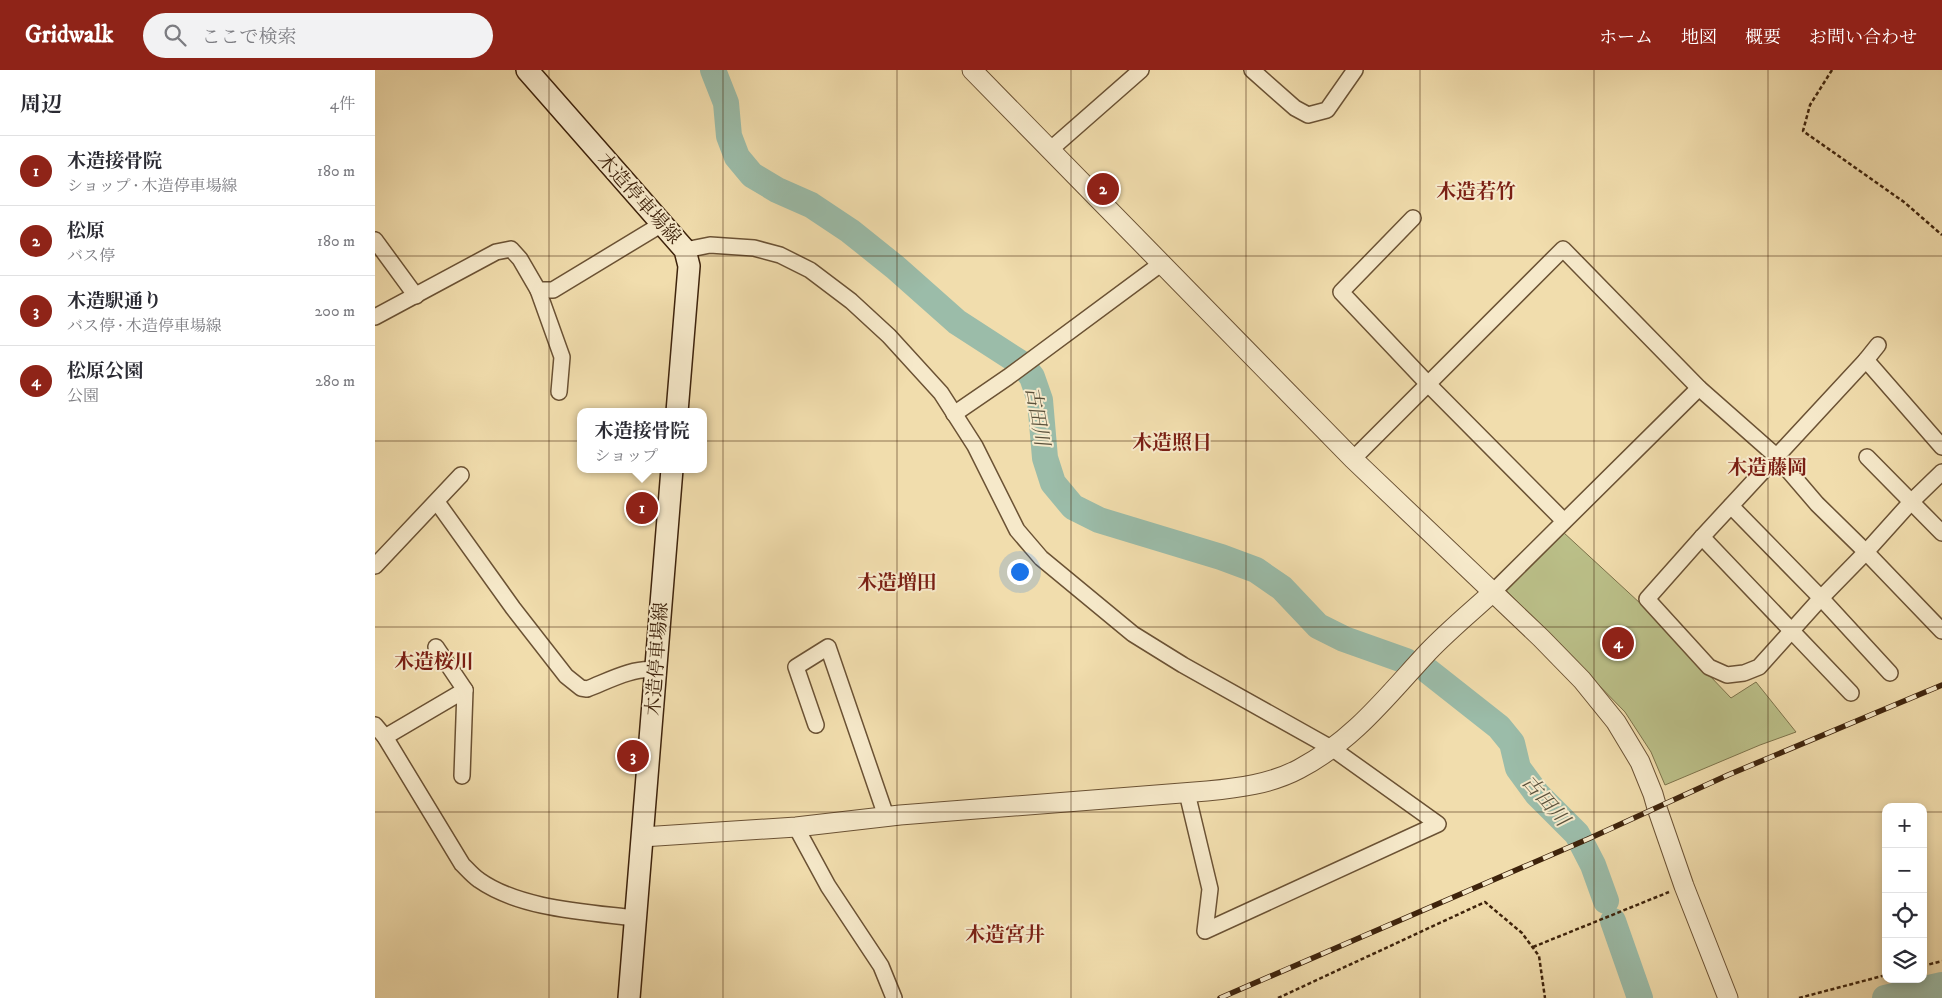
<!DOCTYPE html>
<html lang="ja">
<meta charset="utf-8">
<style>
:root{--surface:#fff;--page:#f2f2f3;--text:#2b2b33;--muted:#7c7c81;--line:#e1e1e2;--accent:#8f2418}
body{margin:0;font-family:"IM FELL DW Pica","Noto Serif JP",serif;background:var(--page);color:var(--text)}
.controls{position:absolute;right:15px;bottom:15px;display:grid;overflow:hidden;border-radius:10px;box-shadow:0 2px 8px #0003}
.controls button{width:45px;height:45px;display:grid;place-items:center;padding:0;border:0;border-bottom:1px solid var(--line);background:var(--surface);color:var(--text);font:25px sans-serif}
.you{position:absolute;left:644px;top:501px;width:18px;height:18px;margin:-12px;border:4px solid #fff;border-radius:50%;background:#1a73e8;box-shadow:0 0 0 8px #1a73e833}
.badge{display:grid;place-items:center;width:32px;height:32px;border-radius:50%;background:var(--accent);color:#fff;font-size:16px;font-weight:700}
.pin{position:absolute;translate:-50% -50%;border:2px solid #fff;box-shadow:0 1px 5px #0006}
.popup{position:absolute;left:202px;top:338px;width:130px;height:65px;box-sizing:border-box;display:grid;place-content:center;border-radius:10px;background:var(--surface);filter:drop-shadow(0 1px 4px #0005);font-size:16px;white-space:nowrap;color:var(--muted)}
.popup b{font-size:19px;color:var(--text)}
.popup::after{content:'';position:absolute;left:50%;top:100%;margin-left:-10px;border:10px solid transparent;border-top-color:var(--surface)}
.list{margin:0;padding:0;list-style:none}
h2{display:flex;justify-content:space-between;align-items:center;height:65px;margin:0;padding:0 20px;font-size:21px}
h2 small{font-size:16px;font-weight:400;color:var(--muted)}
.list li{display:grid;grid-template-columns:32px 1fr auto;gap:15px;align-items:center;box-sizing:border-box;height:70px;padding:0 20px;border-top:1px solid var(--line)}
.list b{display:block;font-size:19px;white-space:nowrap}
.list p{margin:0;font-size:16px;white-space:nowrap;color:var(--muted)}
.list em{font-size:16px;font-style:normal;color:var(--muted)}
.icon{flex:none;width:28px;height:28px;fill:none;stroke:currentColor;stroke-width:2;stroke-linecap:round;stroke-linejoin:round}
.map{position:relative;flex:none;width:1567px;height:928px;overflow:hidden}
header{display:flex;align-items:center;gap:30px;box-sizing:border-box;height:70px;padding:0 25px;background:var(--accent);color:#fff}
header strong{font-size:24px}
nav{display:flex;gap:28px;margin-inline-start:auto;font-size:18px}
.search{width:350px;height:45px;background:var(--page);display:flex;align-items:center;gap:12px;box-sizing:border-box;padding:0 18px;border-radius:28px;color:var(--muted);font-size:19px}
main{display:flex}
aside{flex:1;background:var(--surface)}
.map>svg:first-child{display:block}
</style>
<header>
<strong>Gridwalk</strong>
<div class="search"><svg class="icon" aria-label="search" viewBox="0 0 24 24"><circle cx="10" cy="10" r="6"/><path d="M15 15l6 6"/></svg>ここで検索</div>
<nav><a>ホーム</a><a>地図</a><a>概要</a><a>お問い合わせ</a></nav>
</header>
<main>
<aside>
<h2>周辺<small>4件</small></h2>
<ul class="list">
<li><span class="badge">1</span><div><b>木造接骨院</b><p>ショップ · 木造停車場線</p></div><em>180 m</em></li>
<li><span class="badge">2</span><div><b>松原</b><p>バス停</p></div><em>180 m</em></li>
<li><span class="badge">3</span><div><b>木造駅通り</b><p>バス停 · 木造停車場線</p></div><em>200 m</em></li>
<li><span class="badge">4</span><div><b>松原公園</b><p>公園</p></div><em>280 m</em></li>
</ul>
</aside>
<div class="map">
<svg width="1567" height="928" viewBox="0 0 1567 928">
<rect width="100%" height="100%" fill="#f1ddad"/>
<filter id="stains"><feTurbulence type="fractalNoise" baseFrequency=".004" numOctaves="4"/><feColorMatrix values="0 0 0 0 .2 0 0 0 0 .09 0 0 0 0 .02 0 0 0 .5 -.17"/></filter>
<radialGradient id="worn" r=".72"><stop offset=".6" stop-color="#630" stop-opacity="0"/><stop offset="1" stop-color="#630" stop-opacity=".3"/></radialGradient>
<!-- green -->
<path fill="#bbc089" stroke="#7c724a" d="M1188 462 1266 534 1356 628 1381 612 1421 662 1385 675 1290 715 1276 682 1250 642 1130 519Z"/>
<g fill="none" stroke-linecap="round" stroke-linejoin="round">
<!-- river -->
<g stroke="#9bbca9" stroke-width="26">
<path d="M338 0 351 33 354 66 362 87 377 105 402 120 436 135 475 161 520 197 582 252 647 294 657 307 665 330 670 388 678 413 698 437 724 450 846 487 881 500 907 518 943 556 969 569 1031 591"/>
<path d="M1053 601 1124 657 1137 673 1143 698 1162 724 1202 764 1218 795 1231 831"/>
<path d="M1238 851 1265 928"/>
<path d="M1510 928 1567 915"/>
</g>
<!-- minor casing -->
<g stroke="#6b5234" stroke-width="18">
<g id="minor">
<path d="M877 0 920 38 933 45 952 40 980 0"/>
<path d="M676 79 766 0"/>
<path d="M1038 148 966 222 1053 314 1189 451"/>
<path d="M0 170 41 226"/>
<path d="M310 180 335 175 379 178 405 185 435 200 476 231 514 266 566 323 600 376 642 460 666 488 758 564 808 595 958 679 1063 754 830 861 835 819 812 723"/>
<path d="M163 220 187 287 184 322"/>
<path d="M0 247 121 182 136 179 145 189 163 220H178L287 154"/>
<path d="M1503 275 1491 290 1327 467 1272 529 1334 597 1352 605 1369 603 1384 597 1446 528 1491 482 1536 432 1567 402"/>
<path d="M1491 290 1567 377"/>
<path d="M579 344 633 307 787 193"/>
<path d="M1492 387 1567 463"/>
<path d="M978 389 1188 179 1324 318 1401 386 1442 434 1491 482 1567 561"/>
<path d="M62 432 138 538 191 606 206 618 212 619C233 611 258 597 280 600"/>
<path d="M1356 436 1446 528 1515 603"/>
<path d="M1327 467 1476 623"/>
<path d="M0 496 86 405"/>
<path d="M1118 522 1324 318"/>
<path d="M61 577 90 620 87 706"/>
<path d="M0 655 10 667 87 794C92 799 98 806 104 810 145 839 211 842 260 848"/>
<path d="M441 655 421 597 453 577 511 746"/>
<path d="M10 667 90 620"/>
<path d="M421 757 453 816 506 896 519 928"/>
</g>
</g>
<!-- tertiary casing -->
<g stroke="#6b5234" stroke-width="21">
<g id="tertiary">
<path d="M597 0 978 389 1166 568 1207 610 1241 652 1265 692 1278 724 1282 738 1309 816 1353 928"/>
<path d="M267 767 421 757 525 745 832 721C863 718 896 714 924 699 979 670 1012 626 1053 582 1073 561 1096 542 1118 522"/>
</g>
</g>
<!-- secondary casing -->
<g stroke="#3e230c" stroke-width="24">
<g id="secondary">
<path d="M152 0 310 180 314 196 302 342"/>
<path d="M254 928 297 399"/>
</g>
</g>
<!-- path -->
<g stroke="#3e230c" stroke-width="2.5" stroke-dasharray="4 2.5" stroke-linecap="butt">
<path d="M1457 0 1435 35 1428 61 1529 132 1567 165"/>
<path d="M1158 877 1294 822"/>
<path d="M1548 896 1567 891"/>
<path d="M903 928 1110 832 1147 863 1164 886 1170 928"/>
<path d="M1424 928 1511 905"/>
</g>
<!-- minor -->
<use href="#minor" stroke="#f6e9ca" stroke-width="15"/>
<!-- tertiary -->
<use href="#tertiary" stroke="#f6e9ca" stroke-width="19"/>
<!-- secondary -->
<use href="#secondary" stroke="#f6e9ca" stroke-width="21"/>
<!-- rail casing -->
<g stroke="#3e230c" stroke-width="5.5">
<path id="rail" d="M845 928 1213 769 1353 705 1567 615"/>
</g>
<!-- rail -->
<use href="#rail" stroke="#f6e9ca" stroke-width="4" stroke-dasharray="11" stroke-linecap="butt"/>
</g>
<!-- grid -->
<path fill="none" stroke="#3e230c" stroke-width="1" stroke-opacity="0.55" d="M174 0V928M348 0V928M522 0V928M696 0V928M871 0V928M1045 0V928M1219 0V928M1393 0V928M0 186H1567M0 371H1567M0 557H1567M0 742H1511M1548 742H1567"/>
<g text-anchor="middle" stroke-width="4" stroke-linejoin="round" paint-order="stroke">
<!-- street labels -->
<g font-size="19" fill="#3e230c" stroke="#f6e9ca">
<text transform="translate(265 128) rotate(48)" y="7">木造停車場線</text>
<text transform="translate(281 589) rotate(-86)" y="7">木造停車場線</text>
</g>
<!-- neighbourhood labels -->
<g font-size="20" font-weight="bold" fill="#7a1f14" stroke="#f6e9ca">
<text x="1101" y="128">木造若竹</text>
<text x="797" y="379">木造照日</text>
<text x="1392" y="404">木造藤岡</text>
<text x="522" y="519">木造増田</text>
<text x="59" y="598">木造桜川</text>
<text x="630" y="871">木造宮井</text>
</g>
<!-- water labels -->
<g font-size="20" font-style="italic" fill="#5a513b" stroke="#f6e9ca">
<text transform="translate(663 346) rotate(80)" y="7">古田川</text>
<text transform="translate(1171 730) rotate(49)" y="7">古田川</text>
</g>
</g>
<rect width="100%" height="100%" filter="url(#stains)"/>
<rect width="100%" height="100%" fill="url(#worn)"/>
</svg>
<div class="controls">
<button>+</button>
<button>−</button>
<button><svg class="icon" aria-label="locate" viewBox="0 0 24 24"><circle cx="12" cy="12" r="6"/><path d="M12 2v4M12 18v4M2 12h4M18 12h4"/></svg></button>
<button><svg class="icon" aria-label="layers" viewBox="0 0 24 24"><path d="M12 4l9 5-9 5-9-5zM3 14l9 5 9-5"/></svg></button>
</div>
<div class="you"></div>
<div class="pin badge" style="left:267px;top:438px">1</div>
<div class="popup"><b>木造接骨院</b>ショップ</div>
<div class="pin badge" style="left:728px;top:119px">2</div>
<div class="pin badge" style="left:258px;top:686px">3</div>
<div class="pin badge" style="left:1243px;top:573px">4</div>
</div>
</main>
